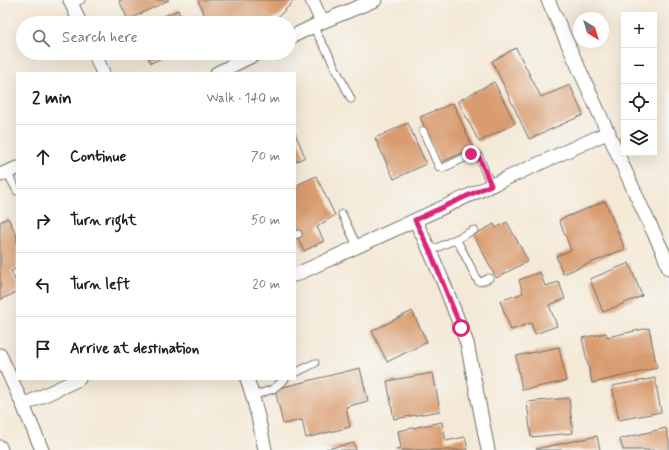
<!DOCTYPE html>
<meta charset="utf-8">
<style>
:root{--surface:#fff;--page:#f6f6f6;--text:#202124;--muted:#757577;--line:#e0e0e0}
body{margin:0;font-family:Mynerve,sans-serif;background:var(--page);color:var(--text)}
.controls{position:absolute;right:12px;top:12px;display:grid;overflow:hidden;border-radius:0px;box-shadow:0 4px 16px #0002}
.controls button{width:36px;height:36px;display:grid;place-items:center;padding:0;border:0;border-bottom:1px solid var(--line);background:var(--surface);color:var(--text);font:20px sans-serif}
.compass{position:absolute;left:573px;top:12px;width:36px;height:36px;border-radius:50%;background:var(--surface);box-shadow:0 4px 16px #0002;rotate:142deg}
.stop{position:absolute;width:12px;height:12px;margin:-9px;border:3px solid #db2777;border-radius:50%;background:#fff}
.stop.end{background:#db2777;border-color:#fff;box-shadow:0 1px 4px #0008}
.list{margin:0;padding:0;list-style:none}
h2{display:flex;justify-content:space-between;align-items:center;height:52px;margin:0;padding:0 16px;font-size:17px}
h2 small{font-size:13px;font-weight:400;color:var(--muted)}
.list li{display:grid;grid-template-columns:26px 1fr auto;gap:12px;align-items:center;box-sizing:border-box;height:64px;padding:0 16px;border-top:1px solid var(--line)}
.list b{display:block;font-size:15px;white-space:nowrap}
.list em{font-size:13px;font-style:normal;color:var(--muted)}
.icon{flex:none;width:22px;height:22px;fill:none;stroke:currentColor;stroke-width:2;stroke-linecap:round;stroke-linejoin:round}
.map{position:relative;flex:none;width:669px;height:450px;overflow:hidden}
.search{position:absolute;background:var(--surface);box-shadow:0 4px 16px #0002;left:16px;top:16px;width:280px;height:44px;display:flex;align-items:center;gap:10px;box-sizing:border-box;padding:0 14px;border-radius:22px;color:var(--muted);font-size:15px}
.panel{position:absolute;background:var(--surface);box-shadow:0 4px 16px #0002;left:16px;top:72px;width:280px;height:308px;border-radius:0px}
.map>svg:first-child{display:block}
</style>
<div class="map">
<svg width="669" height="450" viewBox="0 0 669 450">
<rect width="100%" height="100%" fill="#f6f6f2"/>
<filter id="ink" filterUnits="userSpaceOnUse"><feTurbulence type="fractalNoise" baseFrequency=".025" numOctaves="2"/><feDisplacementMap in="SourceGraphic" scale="8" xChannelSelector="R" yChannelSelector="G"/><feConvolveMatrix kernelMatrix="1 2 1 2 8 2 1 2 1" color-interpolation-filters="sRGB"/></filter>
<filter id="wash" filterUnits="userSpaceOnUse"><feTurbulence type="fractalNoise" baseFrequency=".012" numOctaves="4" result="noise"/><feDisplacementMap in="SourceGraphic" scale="16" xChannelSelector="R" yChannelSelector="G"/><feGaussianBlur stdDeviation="0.9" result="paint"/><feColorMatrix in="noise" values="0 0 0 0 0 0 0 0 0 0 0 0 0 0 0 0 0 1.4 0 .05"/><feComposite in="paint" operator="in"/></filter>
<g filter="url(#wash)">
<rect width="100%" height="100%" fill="#f4e9d7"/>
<g id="blocks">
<!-- building -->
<g fill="#d99c70">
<path d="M119 0H169L128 20Z"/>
<path d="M198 0H292L293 2 279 16 264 23H208Z"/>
<path d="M178 10 184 23H150Z"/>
<path d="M516 48 541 97 570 85 583 115 529 139 492 61Z"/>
<path d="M146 53H173L151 63Z"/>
<path d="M494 82 515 123 479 142 458 101Z"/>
<path d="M453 103 473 148 440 163 420 117Z"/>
<path d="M408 123 426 164 394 179 375 138Z"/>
<path d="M295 133 305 157 295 162Z"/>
<path d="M316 176 335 215 317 227 324 241 304 251 295 232V186Z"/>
<path d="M605 201 625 249 563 274 556 256 571 250 559 220Z"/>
<path d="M8 218 17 236V268L11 271 17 284V292L0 300V222Z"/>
<path d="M507 222 528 261 496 278 474 235 494 224 496 228Z"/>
<path d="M629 263 642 296 603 312 590 279Z"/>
<path d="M540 272 545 286 559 282 565 299 549 305 557 326 535 334 531 323 511 330 500 301 523 293 519 280Z"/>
<path d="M412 311 427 342 387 362 372 331Z"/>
<path d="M649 328 657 368 592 383 582 338 606 333 607 337Z"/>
<path d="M559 347 566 381 522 390 516 356Z"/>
<path d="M360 368 368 401 346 407 350 427 306 438 302 420 283 424 275 389Z"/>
<path d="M433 373 440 411 394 419 387 381Z"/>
<path d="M655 378 661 412 619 420 612 386Z"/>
<path d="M569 398 573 433 531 437 527 402Z"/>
<path d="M442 422 446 441 465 437 468 450H396L401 448 398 431Z"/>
<path d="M666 428 669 442V450H623L620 439Z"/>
<path d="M597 436 600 450H537L536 449Z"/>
<path d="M354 443 356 450H326V449Z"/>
</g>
</g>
</g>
<g filter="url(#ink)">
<use href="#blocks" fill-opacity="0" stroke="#716e67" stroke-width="1"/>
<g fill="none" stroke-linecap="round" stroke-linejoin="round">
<!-- lane casing -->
<g stroke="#716e67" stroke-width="9">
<g id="lane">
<path d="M72 4 81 0"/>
<path d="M313 27 328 53 351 99"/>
<path d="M423 131 439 167 443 168 475 153 478 155 491 185"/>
<path d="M7 172 17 191"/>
<path d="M342 214 357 246"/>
<path d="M295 235 298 234"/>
<path d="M456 239 474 230"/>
<path d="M430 251 456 239 460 246 478 281C482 283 485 280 489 278"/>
<path d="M295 373 315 363"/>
<path d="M253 396 273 389 285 379"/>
</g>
</g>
<!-- street casing -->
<g stroke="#716e67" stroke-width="15">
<g id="street">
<path d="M70 0 80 23"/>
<path d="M312 0 322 22"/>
<path d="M548 0 642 208 663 252 669 269"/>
<path d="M289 38 322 22 375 0"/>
<path d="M94 53 103 73"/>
<path d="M217 73 258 53"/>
<path d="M0 175 17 168"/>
<path d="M415 220 430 251 444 284 467 343 488 450"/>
<path d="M295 275 516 174 609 132"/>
<path d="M0 355 23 405 42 450"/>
<path d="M247 379C256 403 260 425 265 450"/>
<path d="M23 405 79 379"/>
<path d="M0 447 1 450"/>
</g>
</g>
<!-- lane -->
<use href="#lane" stroke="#fff" stroke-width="7"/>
<!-- street -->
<use href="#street" stroke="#fff" stroke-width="13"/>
</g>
</g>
<g fill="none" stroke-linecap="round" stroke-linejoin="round" filter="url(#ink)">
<!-- route -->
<path stroke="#db2777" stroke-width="5" d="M461 328 430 251 415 220 491 185 478 155 475 153 471 154"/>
</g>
</svg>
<div class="controls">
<button>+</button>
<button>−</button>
<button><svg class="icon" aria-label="locate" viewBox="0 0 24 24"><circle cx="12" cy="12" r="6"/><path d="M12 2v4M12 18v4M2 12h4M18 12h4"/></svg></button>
<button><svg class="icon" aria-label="layers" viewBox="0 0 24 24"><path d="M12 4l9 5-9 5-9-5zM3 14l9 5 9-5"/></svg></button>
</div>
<svg class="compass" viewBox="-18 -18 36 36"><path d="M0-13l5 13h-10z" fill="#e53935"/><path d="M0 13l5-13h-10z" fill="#757577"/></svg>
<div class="stop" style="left:461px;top:328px"></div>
<div class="stop end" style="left:471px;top:154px"></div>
<div class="search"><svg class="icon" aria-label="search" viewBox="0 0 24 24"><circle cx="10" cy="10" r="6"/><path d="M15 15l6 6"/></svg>Search here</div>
<section class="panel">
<h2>2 min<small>Walk · 140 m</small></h2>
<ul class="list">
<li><svg class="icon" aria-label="ahead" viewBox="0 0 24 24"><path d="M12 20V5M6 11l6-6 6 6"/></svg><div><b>Continue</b></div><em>70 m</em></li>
<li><svg class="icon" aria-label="right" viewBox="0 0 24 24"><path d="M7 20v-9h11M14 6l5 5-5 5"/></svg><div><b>Turn right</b></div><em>50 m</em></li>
<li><svg class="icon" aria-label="left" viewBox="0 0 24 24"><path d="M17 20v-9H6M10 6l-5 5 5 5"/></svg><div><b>Turn left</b></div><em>20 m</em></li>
<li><svg class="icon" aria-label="arrive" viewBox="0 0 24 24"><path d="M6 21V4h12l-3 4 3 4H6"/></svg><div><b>Arrive at destination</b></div></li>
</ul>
</section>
</div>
